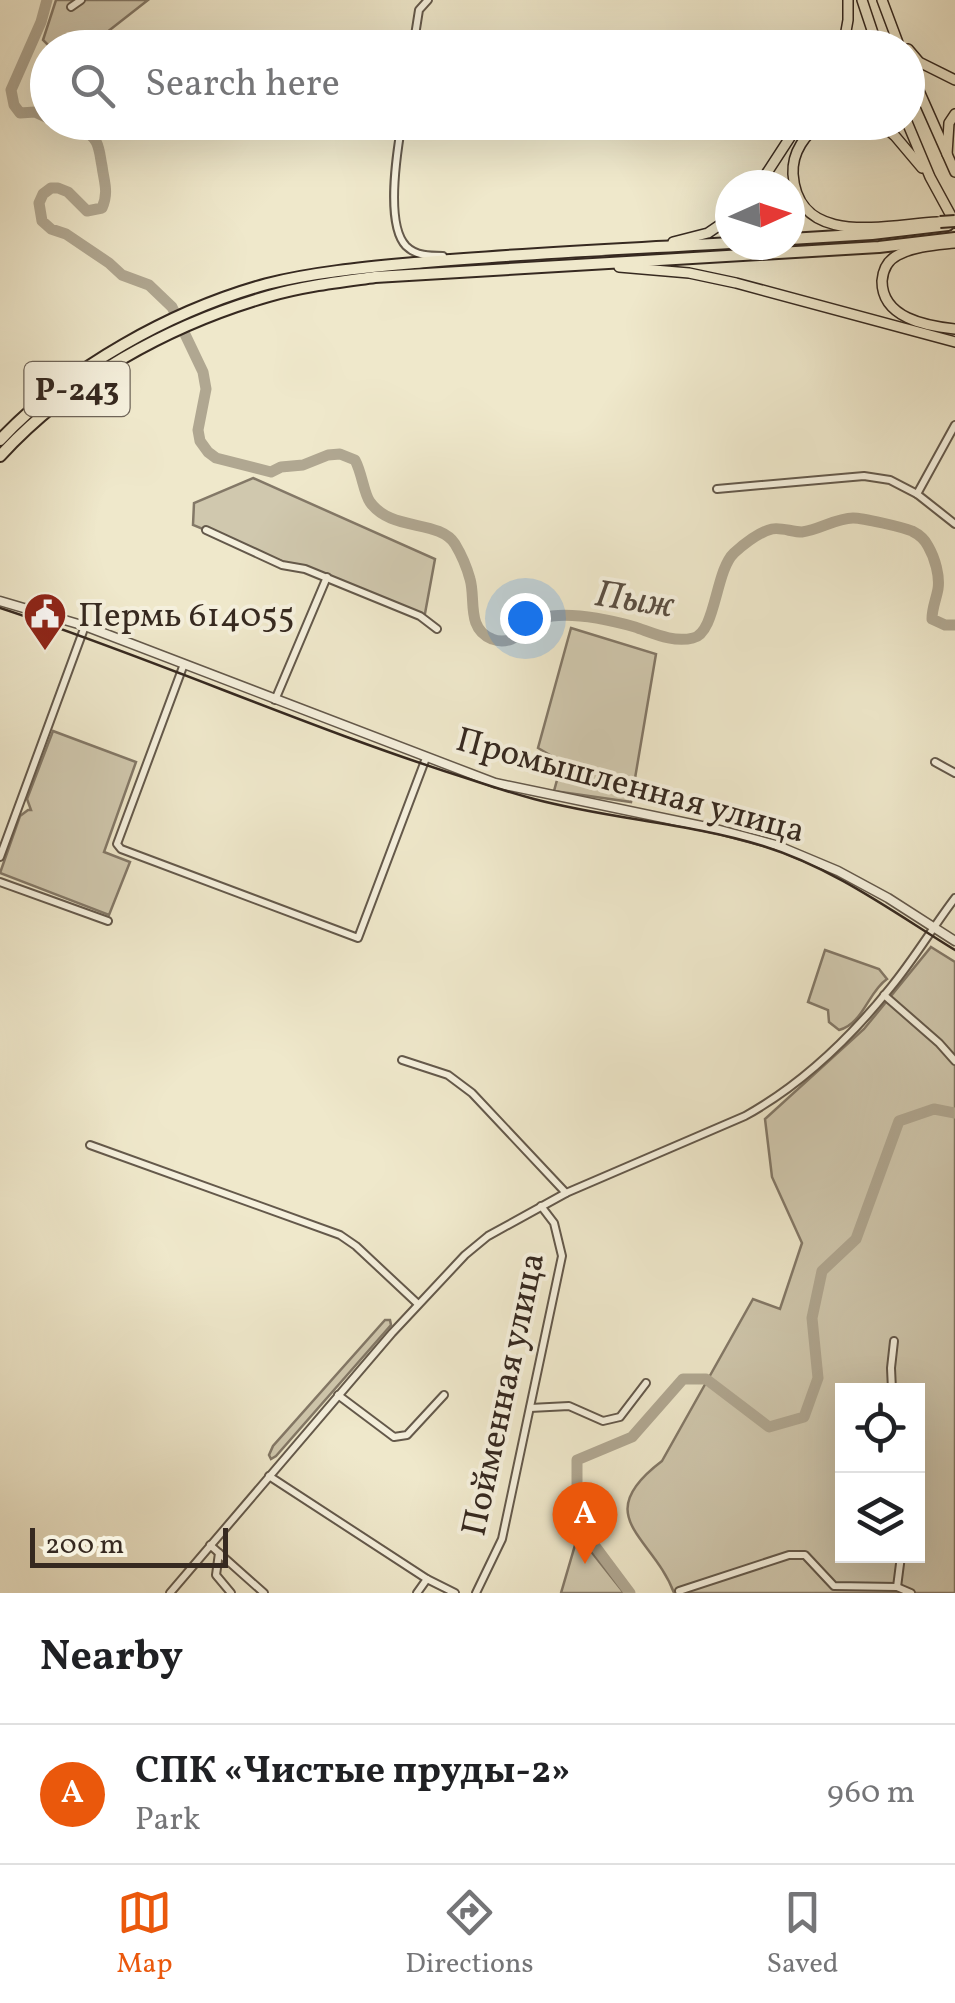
<!DOCTYPE html>
<meta charset="utf-8">
<style>
:root{--surface:#fff;--page:#f6f6f6;--text:#202124;--muted:#757577;--line:#e0e0e0;--accent:#ea580c}
body{margin:0;font-family:Vollkorn,serif;background:var(--page);color:var(--text)}
.controls{position:absolute;right:30px;bottom:30px;display:grid;overflow:hidden;border-radius:0px;box-shadow:0 10px 40px #0002}
.controls button{width:90px;height:90px;display:grid;place-items:center;padding:0;border:0;border-bottom:2px solid var(--line);background:var(--surface);color:var(--text);font:50px sans-serif}
.compass{position:absolute;left:715px;top:170px;width:90px;height:90px;border-radius:50%;background:var(--surface);box-shadow:0 10px 40px #0002;rotate:87deg}
.scale{position:absolute;left:30px;bottom:25px;width:198px;box-sizing:border-box;padding-left:10px;border:5px solid #362920;border-top:0;font-size:28px;line-height:35px;white-space:nowrap;color:#362920;-webkit-text-stroke:8px #f5f0dd;paint-order:stroke}
.you{position:absolute;left:525px;top:618px;width:35px;height:35px;margin:-25px;border:8px solid #fff;border-radius:50%;background:#1a73e8;box-shadow:0 0 0 15px #1a73e833}
.badge{display:grid;place-items:center;width:65px;height:65px;border-radius:50%;background:var(--accent);color:#fff;font-size:32px;font-weight:700}
.pin{position:absolute;translate:-50% -82px;filter:drop-shadow(0 2px 5px #0008)}
.pin::after{content:'';position:absolute;top:52px;width:35px;height:30px;background:inherit;clip-path:polygon(0 0,100% 0,50% 100%)}
.list{margin:0;padding:0;list-style:none}
h2{display:flex;justify-content:space-between;align-items:center;height:130px;margin:0;padding:0 40px;font-size:42px}
h2 small{font-size:32px;font-weight:400;color:var(--muted)}
.list li{display:grid;grid-template-columns:65px 1fr auto;gap:30px;align-items:center;box-sizing:border-box;height:140px;padding:0 40px;border-top:2px solid var(--line)}
.list b{display:block;font-size:38px;white-space:nowrap}
.list p{margin:0;font-size:32px;white-space:nowrap;color:var(--muted)}
.list em{font-size:32px;font-style:normal;color:var(--muted)}
.icon{flex:none;width:55px;height:55px;fill:none;stroke:currentColor;stroke-width:2;stroke-linecap:round;stroke-linejoin:round}
.map{position:relative;flex:none;width:955px;height:1593px;overflow:hidden}
.search{position:absolute;background:var(--surface);box-shadow:0 10px 40px #0002;left:30px;right:30px;top:30px;height:110px;display:flex;align-items:center;gap:25px;box-sizing:border-box;padding:0 35px;border-radius:55px;color:var(--muted);font-size:38px}
.sheet{height:270px;background:var(--surface)}
nav{display:flex;justify-content:space-around;align-items:center;box-sizing:border-box;height:140px;border-top:2px solid var(--line);background:var(--surface);font-size:28px;color:var(--muted)}
nav a{display:grid;justify-items:center;gap:5px}
nav .on{color:var(--accent)}
.map>svg:first-child{display:block}
</style>
<div class="map">
<svg width="955" height="1593" viewBox="0 0 955 1593">
<rect width="100%" height="100%" fill="#efe8cb"/>
<filter id="stains"><feTurbulence type="fractalNoise" baseFrequency=".002" numOctaves="4"/><feColorMatrix values="0 0 0 0 .2 0 0 0 0 .09 0 0 0 0 .02 0 0 0 .5 -.17"/></filter>
<radialGradient id="worn" r=".72"><stop offset=".6" stop-color="#630" stop-opacity="0"/><stop offset="1" stop-color="#630" stop-opacity=".3"/></radialGradient>
<!-- green -->
<g fill="#d0c8ae" stroke="#837867" stroke-width="2.5" fill-rule="evenodd">
<path d="M56 0H148L88 47H50L43 40Z"/>
<path d="M253 478 435 559 424 619 193 525 194 503Z"/>
<path d="M571 628 656 654 631 802 554 791 562 762 538 748Z"/>
<path d="M53 731 136 762 104 852 130 862 109 915 0 873 20 816 28 810H31L27 799Z"/>
<path d="M931 947 955 962V1593H674C653 1536 588 1517 662 1461L753 1299 780 1309 802 1243 772 1177 765 1119 864 1029ZM842 1390H918V1556H842Z"/>
<path d="M825 950 879 969 887 979C868 992 863 1024 839 1030L829 1022 828 1010 808 1002Z"/>
<path d="M385 1320H390L391 1325 276 1456 271 1459 269 1455 273 1446Z"/>
<path d="M578 1535 624 1593H561Z"/>
</g>
<g fill="none" stroke-linecap="round" stroke-linejoin="round">
<!-- river -->
<g stroke="#b0a791" stroke-width="11">
<path d="M47 0 41 22 11 90 14 105 20 113 35 112 48 118"/>
<path d="M52 122C70 136 68 126 83 131 100 137 99 152 102 166 104 182 109 192 102 208L87 211 68 192 58 188H51L43 194 39 203 42 221 51 229 66 234 109 263 122 275 149 285 172 307 203 372 206 389 198 430 200 441 208 452 216 458 271 472 281 467 303 465 328 455 340 454 355 460C362 473 364 494 370 502 391 532 439 519 455 544 461 554 467 568 470 579 476 599 466 629 492 639 516 649 531 619 552 616 579 613 610 620 635 627 653 633 673 643 693 638 716 633 715 571 734 553 744 544 759 532 772 529 781 527 792 532 802 532 819 530 836 518 853 518 863 518 902 527 912 531 918 534 925 540 928 546 935 558 940 576 938 589 936 600 932 608 932 619L945 625H955"/>
<path d="M630 1593 577 1522V1460L632 1437 683 1379H706L769 1427 804 1417 818 1378 812 1318 822 1271 856 1239 899 1121 934 1109 955 1113"/>
</g>
<!-- minor casing -->
<g stroke="#64594b" stroke-width="10">
<g id="minor">
<path d="M71 7 81 0"/>
<path d="M413 48 419 10 428 0"/>
<path d="M402 122C397 151 385 224 406 246 416 256 430 256 443 256"/>
<path d="M717 489 864 476 890 480 917 494 955 524"/>
<path d="M917 494 955 425"/>
<path d="M206 530 282 565 305 569 420 616 437 629"/>
<path d="M184 664 117 844 121 849 358 938 426 758"/>
<path d="M275 700 327 577"/>
<path d="M935 762 955 773"/>
<path d="M0 857 85 626"/>
<path d="M0 882 108 921"/>
<path d="M884 995 939 1043 955 1061"/>
<path d="M402 1060 448 1075 472 1093 566 1193"/>
<path d="M90 1145 340 1235 356 1246 418 1304"/>
<path d="M892 1390 891 1368 894 1341"/>
<path d="M338 1395 394 1437 407 1435 444 1395"/>
<path d="M530 1408 569 1406 603 1421 620 1417 646 1383"/>
<path d="M269 1476 427 1579 455 1593"/>
<path d="M210 1545 264 1593"/>
<path d="M219 1553 216 1575 231 1593"/>
<path d="M897 1587 901 1556"/>
<path d="M679 1591 789 1555H805L834 1586 897 1587 911 1593"/>
<path d="M170 1593 392 1333 465 1255 488 1236 566 1193 745 1116C801 1085 851 1037 891 987 914 959 933 927 955 898"/>
<path d="M417 1593 427 1579"/>
<path d="M476 1593 502 1539 562 1256 554 1223 541 1206"/>
</g>
</g>
<!-- tertiary casing -->
<g stroke="#64594b" stroke-width="11">
<path id="tertiary" d="M0 601 85 626 495 783 716 829 776 845 838 871 888 898 955 941"/>
</g>
<!-- primary casing -->
<g stroke="#362920" stroke-width="12">
<g id="primary">
<path d="M862 0 878 48"/>
<path d="M882 0 900 48"/>
<path d="M843 48 848 20V0"/>
<path d="M908 49 919 62 955 80"/>
<path d="M908 66 955 172"/>
<path d="M823 122C805 134 792 152 793 174 798 249 889 224 937 222"/>
<path d="M879 122 895 136 922 168"/>
<path d="M907 122 930 177 955 223"/>
<path d="M947 154 949 123 955 114"/>
<path d="M759 185 800 122"/>
<path d="M673 242 708 233 730 218"/>
<path d="M954 243C936 245 915 246 898 255 888 260 883 269 882 281 882 318 926 326 955 329"/>
<path d="M619 267 689 273 736 283 955 342"/>
</g>
</g>
<!-- trunk casing -->
<g stroke="#362920" stroke-width="14">
<g id="trunk">
<path d="M790 239 872 234 948 225"/>
<path d="M0 440C68 368 172 310 267 284 319 271 373 267 426 262 527 253 629 249 730 243"/>
<path d="M0 456C71 379 168 325 269 296 303 286 339 282 375 277L879 247 955 238"/>
</g>
</g>
<!-- minor -->
<use href="#minor" stroke="#f5f0dd" stroke-width="6"/>
<!-- tertiary -->
<use href="#tertiary" stroke="#f5f0dd" stroke-width="8"/>
<!-- primary -->
<use href="#primary" stroke="#efe8cb" stroke-width="9"/>
<!-- trunk -->
<use href="#trunk" stroke="#efe8cb" stroke-width="10"/>
<!-- tram -->
<path stroke="#362920" stroke-width="2.5" d="M0 608C158 660 310 729 469 779 490 786 512 793 534 799 609 819 688 823 763 846 834 868 893 912 955 950"/>
<!-- trunk-bridge casing -->
<g stroke="#362920" stroke-width="14" stroke-linecap="butt">
<path id="trunk-bridge" d="M940 222 955 221"/>
</g>
<!-- trunk-bridge -->
<use href="#trunk-bridge" stroke="#efe8cb" stroke-width="10"/>
</g>
<!-- icons -->
<defs>
<g id="civic-pin" transform="scale(2.25)"><path d="M0 17L-7.5 6A9.5 9.5 0 1 1 7.5 6Z" fill="#8f2418" stroke="#f5f0dd"/><path d="M-.6-6.5H3V-4.5H.6V-3L4-1V1h2V6H-6V1h2V-1L-.6-3ZM-1.2 2.5V6h2.4V2.5Z" fill="#fff"/></g>
</defs>
<g fill-rule="evenodd">
<use href="#civic-pin" x="45" y="614"/>
</g>
<g text-anchor="middle" stroke-width="8" stroke-linejoin="round" paint-order="stroke">
<!-- shield labels -->
<rect fill="#f5f0dd" stroke="#6f6559" stroke-width="2.5" x="24.5" y="362" width="105" height="54" rx="8"/>
<g font-size="32" font-weight="bold" fill="#362920">
<text x="77" y="400">Р-243</text>
</g>
<!-- poi labels -->
<g font-size="35" fill="#362920" stroke="#f5f0dd" text-anchor="start">
<text x="78" y="626">Пермь 614055</text>
</g>
<!-- street labels -->
<g font-size="35" fill="#362920" stroke="#f5f0dd">
<text transform="translate(631 784) rotate(15)" y="12">Промышленная улица</text>
<text transform="translate(502 1394) rotate(-78)" y="12">Пойменная улица</text>
</g>
<!-- water labels -->
<g font-size="38" font-style="italic" fill="#5b4f42" stroke="#f5f0dd">
<text transform="translate(635 598) rotate(9)" y="13">Пыж</text>
</g>
</g>
<rect width="100%" height="100%" filter="url(#stains)"/>
<rect width="100%" height="100%" fill="url(#worn)"/>
</svg>
<div class="controls">
<button><svg class="icon" aria-label="locate" viewBox="0 0 24 24"><circle cx="12" cy="12" r="6"/><path d="M12 2v4M12 18v4M2 12h4M18 12h4"/></svg></button>
<button><svg class="icon" aria-label="layers" viewBox="0 0 24 24"><path d="M12 4l9 5-9 5-9-5zM3 14l9 5 9-5"/></svg></button>
</div>
<svg class="compass" viewBox="-18 -18 36 36"><path d="M0-13l5 13h-10z" fill="#e53935"/><path d="M0 13l5-13h-10z" fill="#757577"/></svg>
<div class="scale">200 m</div>
<div class="you"></div>
<div class="pin badge" style="left:585px;top:1564px">A</div>
<div class="search"><svg class="icon" aria-label="search" viewBox="0 0 24 24"><circle cx="10" cy="10" r="6"/><path d="M15 15l6 6"/></svg>Search here</div>
</div>
<section class="sheet">
<h2>Nearby<small></small></h2>
<ul class="list">
<li><span class="badge">A</span><div><b>СПК «Чистые пруды-2»</b><p>Park</p></div><em>960 m</em></li>
</ul>
</section>
<nav>
<a class="on"><svg class="icon" aria-label="map" viewBox="0 0 24 24"><path d="M3 6l6-2 6 2 6-2v14l-6 2-6-2-6 2zM9 4v14M15 6v14"/></svg>Map</a>
<a><svg class="icon" aria-label="directions" viewBox="0 0 24 24"><path d="M12 3l9 9-9 9-9-9zM9 14v-3h6M13 9l2 2-2 2"/></svg>Directions</a>
<a><svg class="icon" aria-label="saved" viewBox="0 0 24 24"><path d="M7 4h10v16l-5-4-5 4z"/></svg>Saved</a>
</nav>
